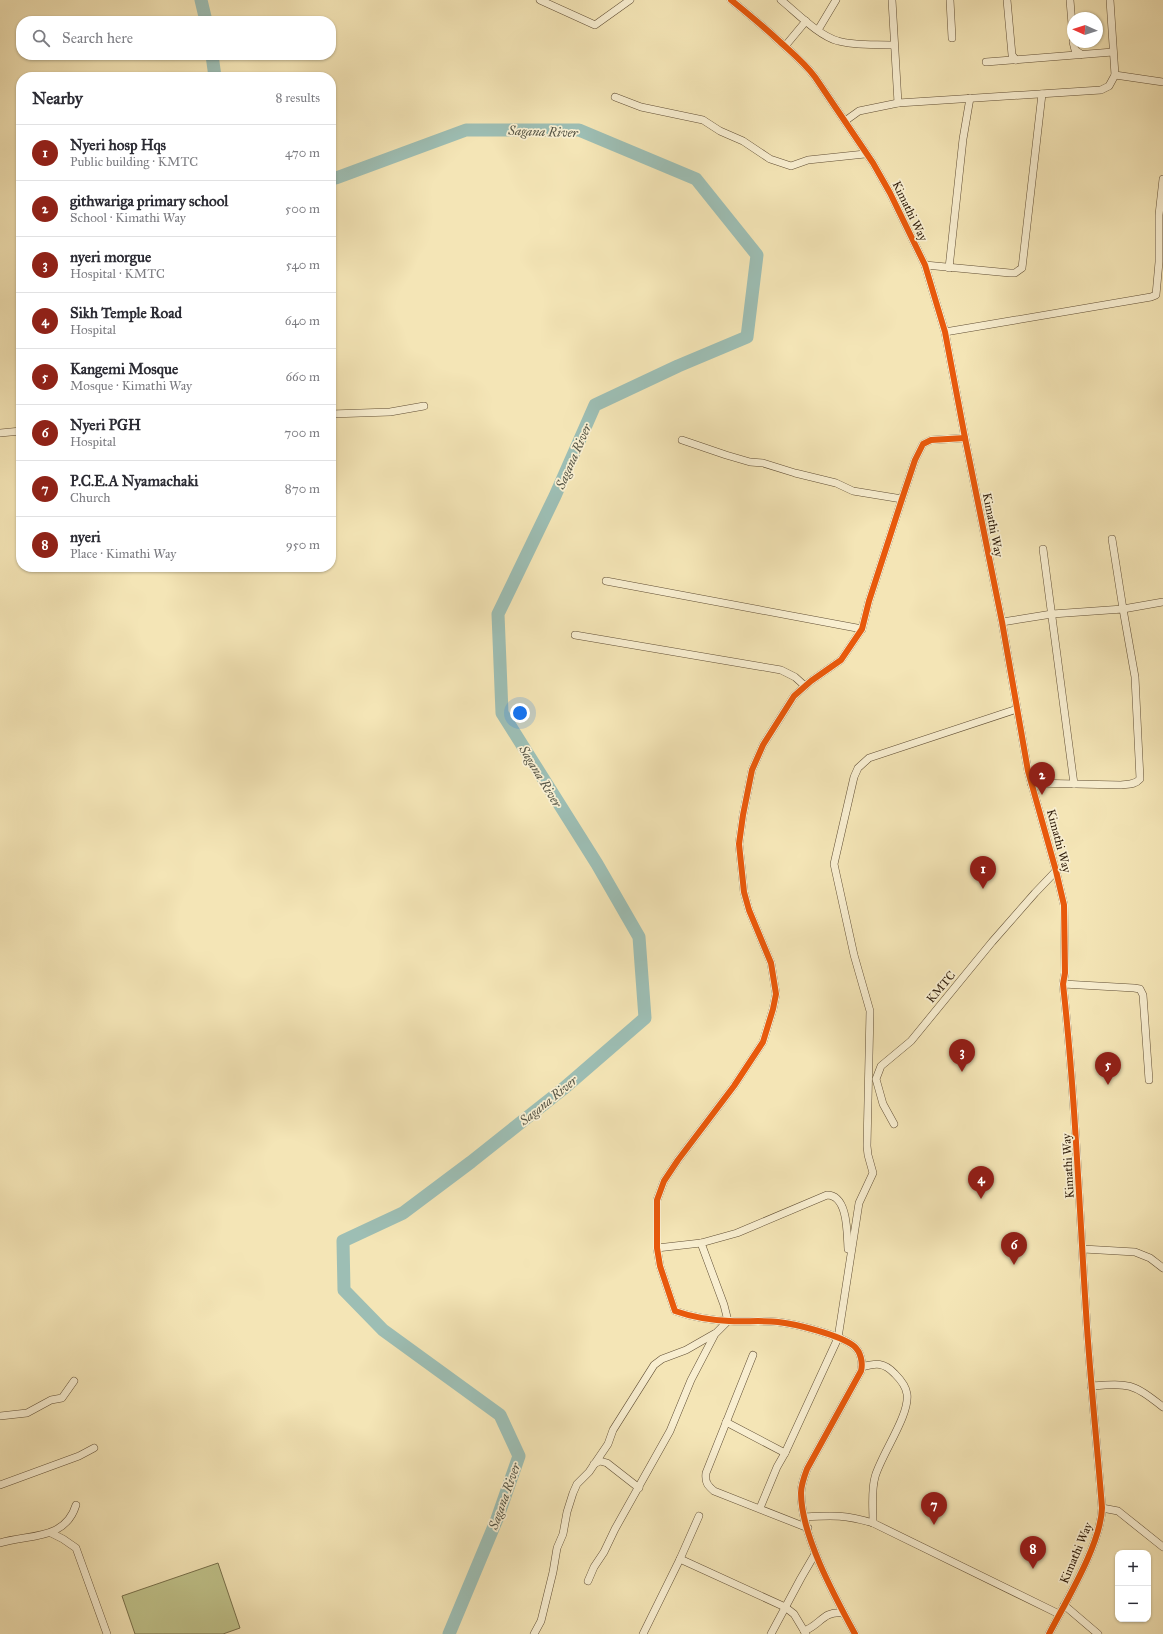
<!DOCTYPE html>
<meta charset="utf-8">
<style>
:root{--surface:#fff;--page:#f2f2f3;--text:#2b2b33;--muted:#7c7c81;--line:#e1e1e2;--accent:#8f2418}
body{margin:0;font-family:"IM FELL Great Primer",serif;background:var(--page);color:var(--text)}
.controls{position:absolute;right:12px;bottom:12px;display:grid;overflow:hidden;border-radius:8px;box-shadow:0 1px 3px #0004}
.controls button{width:36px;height:36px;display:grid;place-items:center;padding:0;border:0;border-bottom:1px solid var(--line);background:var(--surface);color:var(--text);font:20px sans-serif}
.compass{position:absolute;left:1067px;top:12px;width:36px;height:36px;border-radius:50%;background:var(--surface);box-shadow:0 1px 3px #0004;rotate:273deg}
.you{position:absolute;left:520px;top:713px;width:14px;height:14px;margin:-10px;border:3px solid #fff;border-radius:50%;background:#1a73e8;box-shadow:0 0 0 6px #1a73e833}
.badge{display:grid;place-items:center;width:26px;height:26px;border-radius:50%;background:var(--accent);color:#fff;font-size:13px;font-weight:700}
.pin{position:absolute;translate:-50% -33px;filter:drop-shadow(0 1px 2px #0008)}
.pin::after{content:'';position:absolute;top:21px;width:14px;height:12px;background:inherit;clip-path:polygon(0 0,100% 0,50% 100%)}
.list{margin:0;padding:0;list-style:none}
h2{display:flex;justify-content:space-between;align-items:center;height:52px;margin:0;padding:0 16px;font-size:17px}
h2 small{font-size:13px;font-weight:400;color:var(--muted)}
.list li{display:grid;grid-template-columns:26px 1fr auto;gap:12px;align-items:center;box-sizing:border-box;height:56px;padding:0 16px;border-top:1px solid var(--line)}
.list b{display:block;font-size:15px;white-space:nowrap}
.list p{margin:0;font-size:13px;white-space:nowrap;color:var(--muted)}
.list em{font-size:13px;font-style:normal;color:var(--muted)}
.icon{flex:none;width:22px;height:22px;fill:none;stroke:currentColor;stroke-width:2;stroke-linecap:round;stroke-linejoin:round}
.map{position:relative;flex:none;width:1163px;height:1634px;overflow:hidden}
.search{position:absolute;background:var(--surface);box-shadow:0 1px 3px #0004;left:16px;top:16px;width:320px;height:44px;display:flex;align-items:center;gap:10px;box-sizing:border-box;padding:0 14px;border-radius:16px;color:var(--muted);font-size:15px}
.panel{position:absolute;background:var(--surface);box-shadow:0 1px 3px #0004;left:16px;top:72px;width:320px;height:500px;border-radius:16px}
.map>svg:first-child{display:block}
</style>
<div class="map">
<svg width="1163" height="1634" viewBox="0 0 1163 1634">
<rect width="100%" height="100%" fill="#f4e5b6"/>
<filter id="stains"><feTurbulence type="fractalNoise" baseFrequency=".005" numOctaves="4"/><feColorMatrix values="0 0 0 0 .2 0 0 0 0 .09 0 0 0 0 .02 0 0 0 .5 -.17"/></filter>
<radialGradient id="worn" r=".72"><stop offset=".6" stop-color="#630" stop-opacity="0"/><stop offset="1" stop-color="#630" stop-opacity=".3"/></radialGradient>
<!-- green -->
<path fill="#c0c38b" stroke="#776f4a" d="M218 1563 240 1628 223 1634H135L122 1596Z"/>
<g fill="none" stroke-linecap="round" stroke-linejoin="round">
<!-- river -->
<g stroke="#9dbeb4" stroke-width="13">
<path d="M201 0 206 21"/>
<path d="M212 55 215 77"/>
<path d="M331 178H336L466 130H579L696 179 757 255 747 337 678 366 595 405 555 496 498 614 502 713 597 864 639 937 645 1018 563 1089 471 1162 403 1213 343 1241 344 1290 383 1330 500 1415 519 1456 497 1519 449 1634"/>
</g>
<!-- street casing -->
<g stroke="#604e34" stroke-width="8">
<g id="street">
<path d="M540 0 595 25 630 0"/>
<path d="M731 0C747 13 763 26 778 40 791 52 804 62 815 77L873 163 890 193 925 265 945 332 965 438 1002 622 1028 771 1056 871 1064 905 1065 973 1063 984C1075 1093 1079 1203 1086 1312 1090 1378 1097 1443 1102 1508 1101 1544 1066 1601 1049 1634"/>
<path d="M781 0C797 13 819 36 838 41 855 46 876 44 894 45"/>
<path d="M892 0 898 103"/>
<path d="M950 0 952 38"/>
<path d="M1007 0 1012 55 1016 60"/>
<path d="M1070 0 1073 37"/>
<path d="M818 30 836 0"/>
<path d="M1073 42 1075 50 1081 54"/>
<path d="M786 45 806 21"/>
<path d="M986 62 1113 52"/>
<path d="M1115 75 1163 82"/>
<path d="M615 97 641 107 703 120 720 131 743 141 770 159 791 166 808 160 865 154"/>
<path d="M845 121 859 111 898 103 1101 90 1109 86 1115 75 1110 0"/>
<path d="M925 265 1010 273H1015L1022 268 1042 94"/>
<path d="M949 268 963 139 970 98"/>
<path d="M945 332 1151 297 1156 295 1159 262V215L1163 179"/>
<path d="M331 414 390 412 424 406"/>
<path d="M0 433 21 431"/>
<path d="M682 440 726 455 750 462 763 463 795 473 836 483 853 491 902 499"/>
<path d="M1112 539 1123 609 1163 602"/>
<path d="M1043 549 1074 784"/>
<path d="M606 581 862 629"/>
<path d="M1002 622 1052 614 1123 609 1135 677 1140 779C1135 785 1128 784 1121 785L1031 783"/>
<path d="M575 635 781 670 795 677 805 686"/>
<path d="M1063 984 1134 988 1140 989 1143 995 1149 1080"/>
<path d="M894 1124 883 1104 876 1079 881 1066 911 1041 992 942 1035 893 1056 871"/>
<path d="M657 1248 701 1243 737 1233 827 1195C848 1195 847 1233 848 1249"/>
<path d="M1083 1249 1135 1252 1150 1258 1163 1268"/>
<path d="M753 1355 706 1473C705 1482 707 1485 714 1491L808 1528"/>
<path d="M862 1367C876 1363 884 1362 895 1374 900 1379 906 1386 907 1394 910 1415 881 1455 875 1477 871 1491 873 1508 873 1523"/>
<path d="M1091 1386C1130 1383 1132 1383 1163 1407"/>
<path d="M0 1416 27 1413 51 1400 62 1398 74 1381"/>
<path d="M726 1422 785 1453"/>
<path d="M594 1464 600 1461 607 1463 639 1488"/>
<path d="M0 1485 79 1456 94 1448"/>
<path d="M760 1508 777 1467 785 1453 838 1338 859 1203 873 1173 868 1155 867 1146 870 1011 854 955 834 864 854 777 858 768 869 758 1017 709"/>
<path d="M1102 1508 1118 1511 1163 1547"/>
<path d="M805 1517C833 1515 846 1515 873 1523L1059 1614"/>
<path d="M51 1533 63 1539 76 1548 107 1634"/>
<path d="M0 1543C28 1534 65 1541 76 1505"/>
<path d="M680 1559 785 1607 794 1614 806 1634"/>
<path d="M588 1581 594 1567 604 1552 615 1529 670 1431 691 1380 715 1334 728 1321 724 1305 701 1243"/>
<path d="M1064 1605 1098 1634"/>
<path d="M804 1631C822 1624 822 1611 843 1613"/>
<path d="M534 1634 541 1621 553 1572 557 1548 563 1534 567 1512 573 1493 577 1484 589 1472 608 1444 613 1430 654 1365 662 1359 686 1350 714 1334"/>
<path d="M643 1634 680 1559 699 1516"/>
<path d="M771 1634 801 1578 815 1554"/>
<path d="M855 1634C835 1597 801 1535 801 1493 801 1485 804 1477 807 1469L861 1371C863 1363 861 1352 854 1346 840 1335 796 1324 778 1322 762 1320 745 1322 729 1321 711 1320 692 1317 675 1311L660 1266 657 1248V1200L664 1181 678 1160 734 1086 763 1042 773 1009 776 994 771 963 749 910 744 892 739 844 743 815 752 770 763 745 794 696 811 681 841 660 862 629 869 601 902 499 915 460 923 444 931 440 965 438"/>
</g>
</g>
<!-- street -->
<use href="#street" stroke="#f8eed0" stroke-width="7"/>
<!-- cycleway casing -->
<g stroke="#f8eed0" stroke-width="8">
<g id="cycleway">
<path d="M731 0C747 13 763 26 778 40 791 52 804 62 815 77L873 163 890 193 925 265 945 332 965 438 1002 622 1028 771 1056 871 1064 905 1065 973 1063 984C1075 1093 1079 1203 1086 1312 1090 1378 1097 1443 1102 1508 1101 1544 1066 1601 1049 1634"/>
<path d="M855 1634C835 1597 801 1535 801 1493 801 1485 804 1477 807 1469L861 1371C863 1363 861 1352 854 1346 840 1335 796 1324 778 1322 762 1320 745 1322 729 1321 711 1320 692 1317 675 1311L660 1266 657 1248V1200L664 1181 678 1160 734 1086 763 1042 773 1009 776 994 771 963 749 910 744 892 739 844 743 815 752 770 763 745 794 696 811 681 841 660 862 629 869 601 902 499 915 460 923 444 931 440 965 438"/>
</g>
</g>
<!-- cycleway -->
<use href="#cycleway" stroke="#e8590c" stroke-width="6"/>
</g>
<g text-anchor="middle" stroke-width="3.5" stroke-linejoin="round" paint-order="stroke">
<!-- street labels -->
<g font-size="12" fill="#2e1b09" stroke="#f8eed0">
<text transform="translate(910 211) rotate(64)" y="4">Kimathi Way</text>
<text transform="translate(993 525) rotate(79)" y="4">Kimathi Way</text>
<text transform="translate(1059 841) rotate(75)" y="4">Kimathi Way</text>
<text transform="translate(941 987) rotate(-50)" y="4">KMTC</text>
<text transform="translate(1068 1166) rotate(-93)" y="4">Kimathi Way</text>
<text transform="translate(1076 1553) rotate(-67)" y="4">Kimathi Way</text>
</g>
<!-- water labels -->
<g font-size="13" font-style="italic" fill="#555445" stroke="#f8eed0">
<text transform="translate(543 131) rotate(2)" y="5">Sagana River</text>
<text transform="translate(573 456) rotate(-66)" y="5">Sagana River</text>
<text transform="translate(541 776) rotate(59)" y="5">Sagana River</text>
<text transform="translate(548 1100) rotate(-39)" y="5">Sagana River</text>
<text transform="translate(504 1496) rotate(-70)" y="5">Sagana River</text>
</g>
</g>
<rect width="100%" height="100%" filter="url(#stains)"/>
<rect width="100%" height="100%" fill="url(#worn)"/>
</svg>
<div class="controls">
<button>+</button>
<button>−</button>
</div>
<svg class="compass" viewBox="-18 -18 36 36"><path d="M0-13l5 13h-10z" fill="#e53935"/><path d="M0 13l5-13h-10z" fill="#7c7c81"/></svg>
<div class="you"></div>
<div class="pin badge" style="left:983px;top:889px">1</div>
<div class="pin badge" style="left:1042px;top:795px">2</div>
<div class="pin badge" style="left:962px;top:1072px">3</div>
<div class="pin badge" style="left:981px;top:1199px">4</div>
<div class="pin badge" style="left:1108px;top:1085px">5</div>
<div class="pin badge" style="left:1014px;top:1265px">6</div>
<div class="pin badge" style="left:934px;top:1525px">7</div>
<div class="pin badge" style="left:1033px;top:1569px">8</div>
<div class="search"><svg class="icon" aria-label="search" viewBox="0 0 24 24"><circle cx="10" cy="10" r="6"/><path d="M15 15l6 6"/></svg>Search here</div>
<section class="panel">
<h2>Nearby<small>8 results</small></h2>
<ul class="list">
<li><span class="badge">1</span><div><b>Nyeri hosp Hqs</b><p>Public building · KMTC</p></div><em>470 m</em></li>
<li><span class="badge">2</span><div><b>githwariga primary school</b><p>School · Kimathi Way</p></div><em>500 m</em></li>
<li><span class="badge">3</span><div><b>nyeri morgue</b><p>Hospital · KMTC</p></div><em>540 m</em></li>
<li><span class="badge">4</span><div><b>Sikh Temple Road</b><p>Hospital</p></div><em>640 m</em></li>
<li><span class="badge">5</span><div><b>Kangemi Mosque</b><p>Mosque · Kimathi Way</p></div><em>660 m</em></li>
<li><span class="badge">6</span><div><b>Nyeri PGH</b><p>Hospital</p></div><em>700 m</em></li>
<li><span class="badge">7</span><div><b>P.C.E.A Nyamachaki</b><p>Church</p></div><em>870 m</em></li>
<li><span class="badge">8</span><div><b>nyeri</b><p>Place · Kimathi Way</p></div><em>950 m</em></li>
</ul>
</section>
</div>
